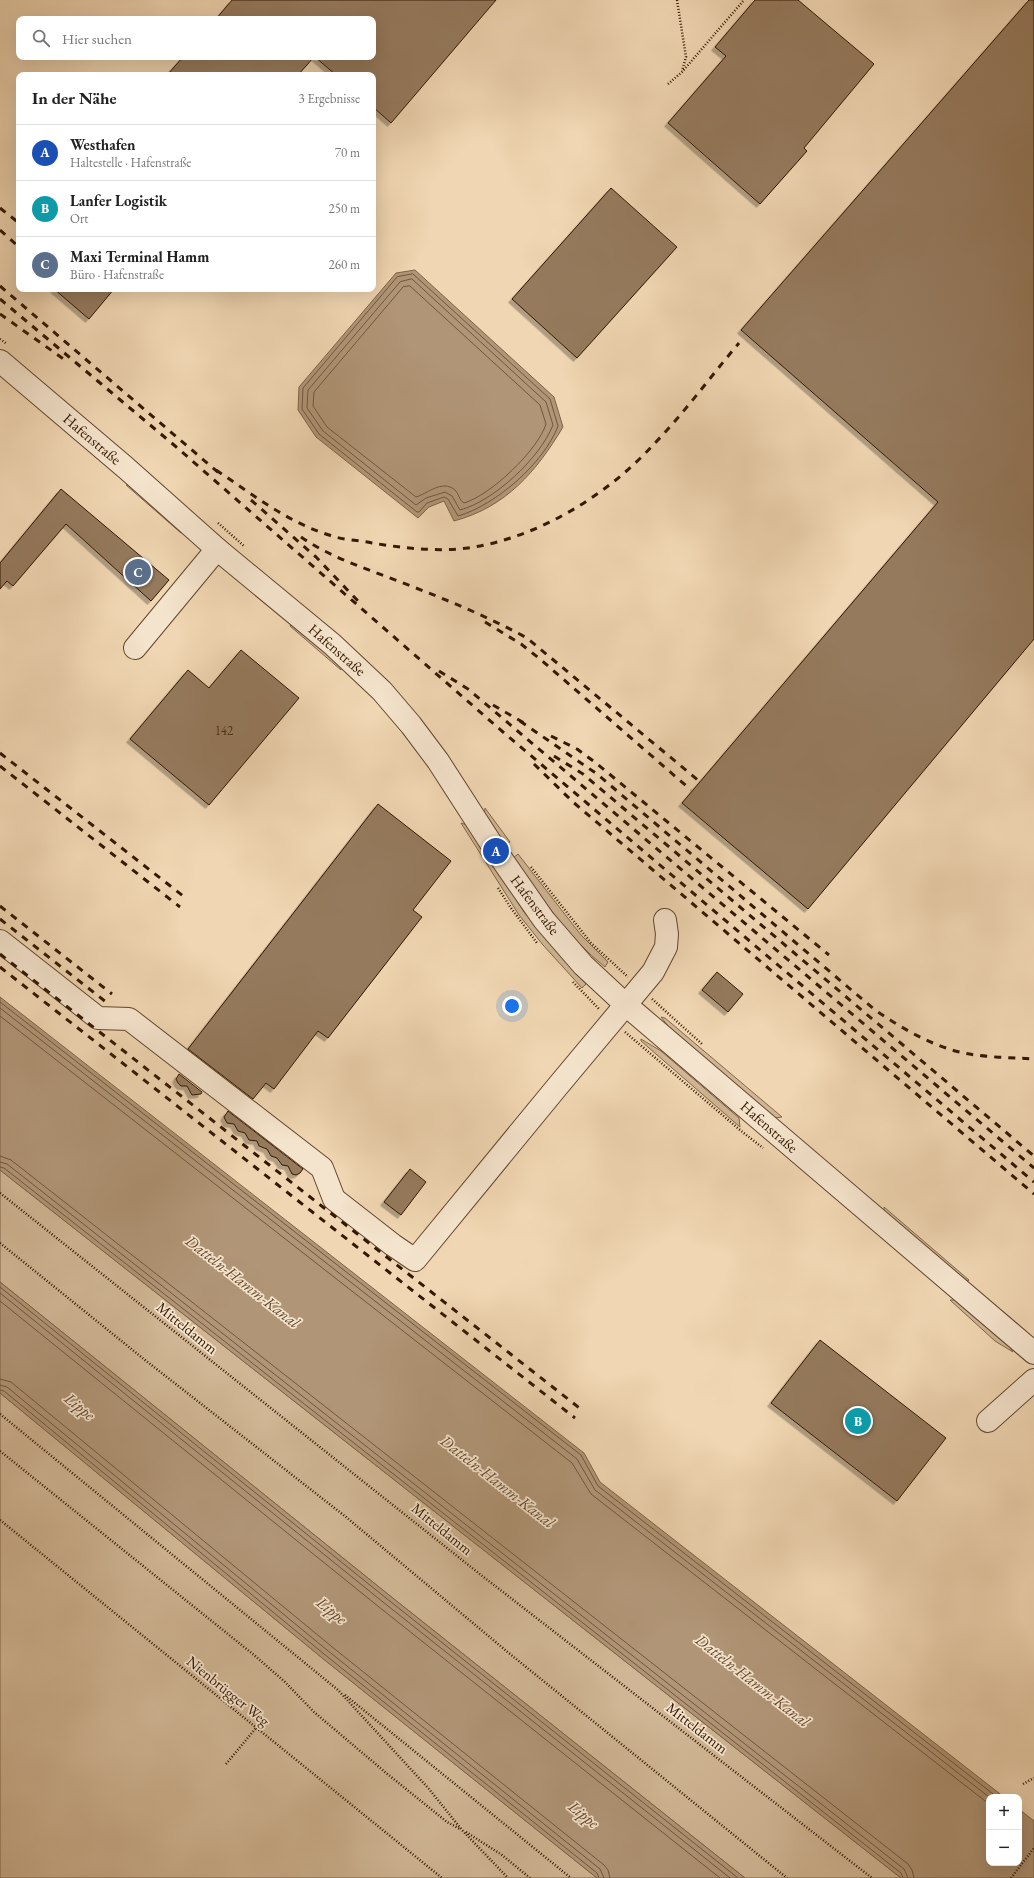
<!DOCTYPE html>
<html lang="de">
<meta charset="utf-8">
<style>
:root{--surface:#fff;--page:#f6f6f6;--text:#222;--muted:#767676;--line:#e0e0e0;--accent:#8f2418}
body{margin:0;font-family:"EB Garamond",serif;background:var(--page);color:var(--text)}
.controls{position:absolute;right:12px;bottom:12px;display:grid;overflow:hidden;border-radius:8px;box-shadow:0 4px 16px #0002}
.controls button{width:36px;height:36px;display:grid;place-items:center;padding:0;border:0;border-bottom:1px solid var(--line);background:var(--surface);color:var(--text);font:20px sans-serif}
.you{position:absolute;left:512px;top:1006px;width:14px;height:14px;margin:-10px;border:3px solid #fff;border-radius:50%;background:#1a73e8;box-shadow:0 0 0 6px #1a73e833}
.badge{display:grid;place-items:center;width:26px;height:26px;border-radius:50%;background:var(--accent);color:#fff;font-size:13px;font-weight:700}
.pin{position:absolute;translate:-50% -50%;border:2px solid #fff;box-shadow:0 1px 4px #0006}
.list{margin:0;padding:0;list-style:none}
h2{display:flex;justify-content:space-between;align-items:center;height:52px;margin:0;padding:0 16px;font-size:17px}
h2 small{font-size:13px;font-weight:400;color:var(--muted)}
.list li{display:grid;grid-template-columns:26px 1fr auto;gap:12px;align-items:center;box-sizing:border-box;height:56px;padding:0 16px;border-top:1px solid var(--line)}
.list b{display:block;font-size:15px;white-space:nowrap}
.list p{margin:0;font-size:13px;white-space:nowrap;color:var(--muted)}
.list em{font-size:13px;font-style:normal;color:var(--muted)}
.icon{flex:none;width:22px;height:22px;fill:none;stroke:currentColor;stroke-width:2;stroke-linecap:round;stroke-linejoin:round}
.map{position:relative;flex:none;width:1034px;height:1878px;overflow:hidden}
.search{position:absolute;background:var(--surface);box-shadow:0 4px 16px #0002;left:16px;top:16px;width:360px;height:44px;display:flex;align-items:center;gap:10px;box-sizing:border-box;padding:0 14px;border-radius:8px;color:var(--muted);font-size:15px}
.panel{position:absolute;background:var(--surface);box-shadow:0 4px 16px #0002;left:16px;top:72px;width:360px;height:220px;border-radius:8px}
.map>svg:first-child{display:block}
</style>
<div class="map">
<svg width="1034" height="1878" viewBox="0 0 1034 1878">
<defs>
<filter id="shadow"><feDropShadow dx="-3.5" dy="3.5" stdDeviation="0" flood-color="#0004"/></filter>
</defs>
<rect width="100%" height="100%" fill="#f0d6b2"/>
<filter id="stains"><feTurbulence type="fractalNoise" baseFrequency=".005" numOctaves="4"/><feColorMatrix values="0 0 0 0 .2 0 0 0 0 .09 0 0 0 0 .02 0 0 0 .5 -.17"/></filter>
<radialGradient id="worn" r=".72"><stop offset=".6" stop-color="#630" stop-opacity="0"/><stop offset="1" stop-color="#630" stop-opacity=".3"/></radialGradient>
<!-- green -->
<g fill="#d0b694" stroke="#82664a">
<path d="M126 485H134L181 533Z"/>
<path d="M291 624 342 662 341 670 290 626Z"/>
<path d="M485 808 510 842 505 846 484 816Z"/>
<path d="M461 823 470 826 524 912 586 984 582 988 543 945 519 915Z"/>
<path d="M518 854 581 935 608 962 605 967C568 938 540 895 513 858Z"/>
<path d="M661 1017 665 1018 782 1117 774 1118 672 1031Z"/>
<path d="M641 1039 661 1051 739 1118 740 1127 641 1041Z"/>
<path d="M0 1170 901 1878H745L389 1595 0 1282Z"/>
<path d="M884 1207 969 1280 968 1281 925 1250 884 1216Z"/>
<path d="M950 1300H958L1009 1346 1013 1352 995 1341Z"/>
<path d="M0 1393 321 1657 597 1878H0Z"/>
</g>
<!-- water -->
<g fill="#b09576" stroke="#7e6347">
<path d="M415 270 554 397 563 427C536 472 506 507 454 521L444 501 429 507 418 518 316 437 298 410 299 387 396 273Z"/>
<path d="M0 997 584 1453 600 1482 1004 1797H989V1863H1019V1809L1034 1821V1878H901L0 1170Z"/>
<path d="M0 1282 389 1595 745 1878H597L321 1657 0 1393Z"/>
</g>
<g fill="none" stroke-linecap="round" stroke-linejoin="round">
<!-- shore -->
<g stroke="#72563c" stroke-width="1">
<path d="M413 274 550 399 558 426C544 463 496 505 458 516L448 499 444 497 427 503 419 512H417L319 434 302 409 303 388 397 277Z"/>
<path d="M412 279 546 402 553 425C540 458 494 501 460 510L452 496 445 492 426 498 416 505 323 431 307 408 308 390 400 282Z"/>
<path d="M410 286 540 405 546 424C538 450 491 495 464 503 459 500 459 494 455 490 442 479 427 494 416 497L327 427 313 406 314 392 403 287Z"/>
<path d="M0 1002 581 1455 598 1486 997 1797"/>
<path d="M0 1008 577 1459 595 1490 989 1797"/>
<path d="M0 1016 572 1463 591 1494 989 1804"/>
<path d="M0 1156 11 1160 908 1864 912 1870 914 1878"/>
<path d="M0 1162 7 1164 904 1869 908 1878"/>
<path d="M0 1167 4 1168 901 1873 903 1878"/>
<path d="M0 1287 386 1598 738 1878"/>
<path d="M0 1293 383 1602 730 1878"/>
<path d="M0 1301 379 1607 720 1878"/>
<path d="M0 1379 11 1382 331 1646 604 1865 608 1870 610 1878"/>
<path d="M0 1385 7 1387 327 1650 600 1869 604 1878"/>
<path d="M0 1390 4 1391 324 1654 597 1873 599 1878"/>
</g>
</g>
<!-- building -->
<g fill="#957a5d" stroke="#331701" filter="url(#shadow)">
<path d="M232 0H496L391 123 373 107V75H336L315 57H373V19H216Z"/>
<path d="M755 0H798L874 64 804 148 807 151 760 204 668 123 726 56 715 47Z"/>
<path d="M1029 0H1034V639L808 909 682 803 938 502 741 330Z"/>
<path d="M183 57H314L298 75H167Z"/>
<path d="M611 188 677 247 577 358 512 299Z"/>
<path d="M54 289H114L89 319Z"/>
<path d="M61 489 169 580 151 601 66 524 13 586 7 581 0 589V563Z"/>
<path d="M241 650 299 698 209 805 130 739 188 670 209 688Z"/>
<path d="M378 804 451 861 413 910 422 917 328 1038 318 1031 274 1089 266 1083 253 1099 188 1049Z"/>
<path d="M717 972 743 994 728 1012 702 990Z"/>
<path d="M179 1074 202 1092 201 1094 192 1095 187 1086H181L178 1083 176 1079Z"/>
<path d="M228 1111 303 1169 300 1173 296 1175 292 1174 288 1166 282 1165 277 1158 271 1156 267 1149 259 1146 257 1141 249 1140 245 1133 238 1131 234 1124 227 1123 224 1117Z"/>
<path d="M410 1169 426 1182 401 1215 384 1202Z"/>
<path d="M820 1340 946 1438 897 1501 771 1403Z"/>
</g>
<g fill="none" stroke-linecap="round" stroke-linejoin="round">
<!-- minor casing -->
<g stroke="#62472d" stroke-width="24">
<g id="minor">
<path d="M0 361 126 468 217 549 332 644 382 691 411 725 438 761 496 851 544 920 583 965 626 1005 1034 1353"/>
<path d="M135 648 217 549"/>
<path d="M0 941 98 1018 129 1019 322 1168 334 1199 393 1245 415 1260 557 1087 653 972 666 947 667 934 665 920"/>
<path d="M988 1421 1034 1380"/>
</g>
</g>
<!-- path -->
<g stroke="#331701" stroke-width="2.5" stroke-dasharray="1 2" stroke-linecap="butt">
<path d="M677 0 686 57 682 71"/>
<path d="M668 84 682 72 744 0"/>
<path d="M0 339 7 344"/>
<path d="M218 523 244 546"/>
<path d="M531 867 591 943 628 977"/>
<path d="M498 888 511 908 537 943"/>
<path d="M573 982 600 1010"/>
<path d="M652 999 702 1044"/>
<path d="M625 1032 740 1130 763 1148"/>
<path d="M0 1193 481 1575 872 1878"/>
<path d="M0 1243 145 1360 346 1517 510 1654 787 1878"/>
<path d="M0 1414 338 1690 429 1789 462 1830 508 1878"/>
<path d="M0 1451 254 1655 285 1682 314 1712 385 1772 447 1822 460 1829"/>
<path d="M0 1520 442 1878"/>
<path d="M345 1695 571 1878"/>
<path d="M226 1764 256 1728"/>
<path d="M1023 1784 1034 1778"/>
<path d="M466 1832 502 1855 530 1878"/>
<path d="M1011 1878 1034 1848"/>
</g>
<!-- minor -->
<use href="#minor" stroke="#f5e4cd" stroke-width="22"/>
<!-- rail -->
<g stroke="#331701" stroke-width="3" stroke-dasharray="7 7" stroke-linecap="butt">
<path d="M0 208 19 223"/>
<path d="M0 230 19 247"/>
<path d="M0 286 220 474"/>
<path d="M0 299 174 445 503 732 1034 1182"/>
<path d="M0 314 65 360"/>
<path d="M216 470C252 494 287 522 329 535 342 540 358 540 372 543 403 548 436 552 468 548 538 538 608 495 655 443 685 412 711 376 739 343"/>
<path d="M251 500 316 557 358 601"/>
<path d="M301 537C330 557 364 568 398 581 442 598 485 615 527 638L699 781"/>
<path d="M485 622 521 644 540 659 691 790"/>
<path d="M439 671 468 689 1034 1168"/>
<path d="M493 705 524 723"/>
<path d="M520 721 597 774 875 1010C897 1025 920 1039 946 1048 973 1058 1005 1057 1034 1059"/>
<path d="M551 736 577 749 596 763 829 955"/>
<path d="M0 753 187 899"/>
<path d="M554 756 583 774 1034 1156"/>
<path d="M534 764 573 802 1034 1194"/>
<path d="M0 766 180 907"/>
<path d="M0 906 112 994"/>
<path d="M0 919 106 1002"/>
<path d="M0 954 582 1410"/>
<path d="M0 967 575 1418"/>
</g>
</g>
<g text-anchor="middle" stroke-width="3.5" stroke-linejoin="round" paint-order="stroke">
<!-- number labels -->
<g font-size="13" fill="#4c3018">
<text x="224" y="735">142</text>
</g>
<!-- street labels -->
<g font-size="15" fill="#331701" stroke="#f5e4cd">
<text transform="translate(92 439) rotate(40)" y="5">Hafenstraße</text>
<text transform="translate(337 650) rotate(41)" y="5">Hafenstraße</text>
<text transform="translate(535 905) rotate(53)" y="5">Hafenstraße</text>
<text transform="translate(769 1127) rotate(41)" y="5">Hafenstraße</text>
<text transform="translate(187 1328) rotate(39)" y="5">Mitteldamm</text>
<text transform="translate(442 1529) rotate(39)" y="5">Mitteldamm</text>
<text transform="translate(228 1691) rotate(39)" y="5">Nienbrügger Weg</text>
<text transform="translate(697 1728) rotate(38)" y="5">Mitteldamm</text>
</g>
<!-- water labels -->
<g font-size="16" font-style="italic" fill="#654930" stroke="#f5e4cd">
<text transform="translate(243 1281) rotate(38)" y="6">Datteln-Hamm-Kanal</text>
<text transform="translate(80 1406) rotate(39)" y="6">Lippe</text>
<text transform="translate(498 1481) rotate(38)" y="6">Datteln-Hamm-Kanal</text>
<text transform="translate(332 1610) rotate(39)" y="6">Lippe</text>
<text transform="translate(753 1680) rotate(38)" y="6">Datteln-Hamm-Kanal</text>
<text transform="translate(584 1814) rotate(39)" y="6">Lippe</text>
</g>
</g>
<rect width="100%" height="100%" filter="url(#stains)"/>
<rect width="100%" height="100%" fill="url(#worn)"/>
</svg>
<div class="controls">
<button>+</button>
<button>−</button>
</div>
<div class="you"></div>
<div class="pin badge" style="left:496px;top:851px;background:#1a4fb4">A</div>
<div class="pin badge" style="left:858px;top:1421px;background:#0f9aa8">B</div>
<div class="pin badge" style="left:138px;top:572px;background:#5c6f8a">C</div>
<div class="search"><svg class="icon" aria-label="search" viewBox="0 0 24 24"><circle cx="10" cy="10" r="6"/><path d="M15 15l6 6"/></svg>Hier suchen</div>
<section class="panel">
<h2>In der Nähe<small>3 Ergebnisse</small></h2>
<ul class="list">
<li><span class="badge" style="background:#1a4fb4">A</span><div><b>Westhafen</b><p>Haltestelle · Hafenstraße</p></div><em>70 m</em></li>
<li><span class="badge" style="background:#0f9aa8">B</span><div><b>Lanfer Logistik</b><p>Ort</p></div><em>250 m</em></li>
<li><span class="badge" style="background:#5c6f8a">C</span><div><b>Maxi Terminal Hamm</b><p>Büro · Hafenstraße</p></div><em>260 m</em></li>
</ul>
</section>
</div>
